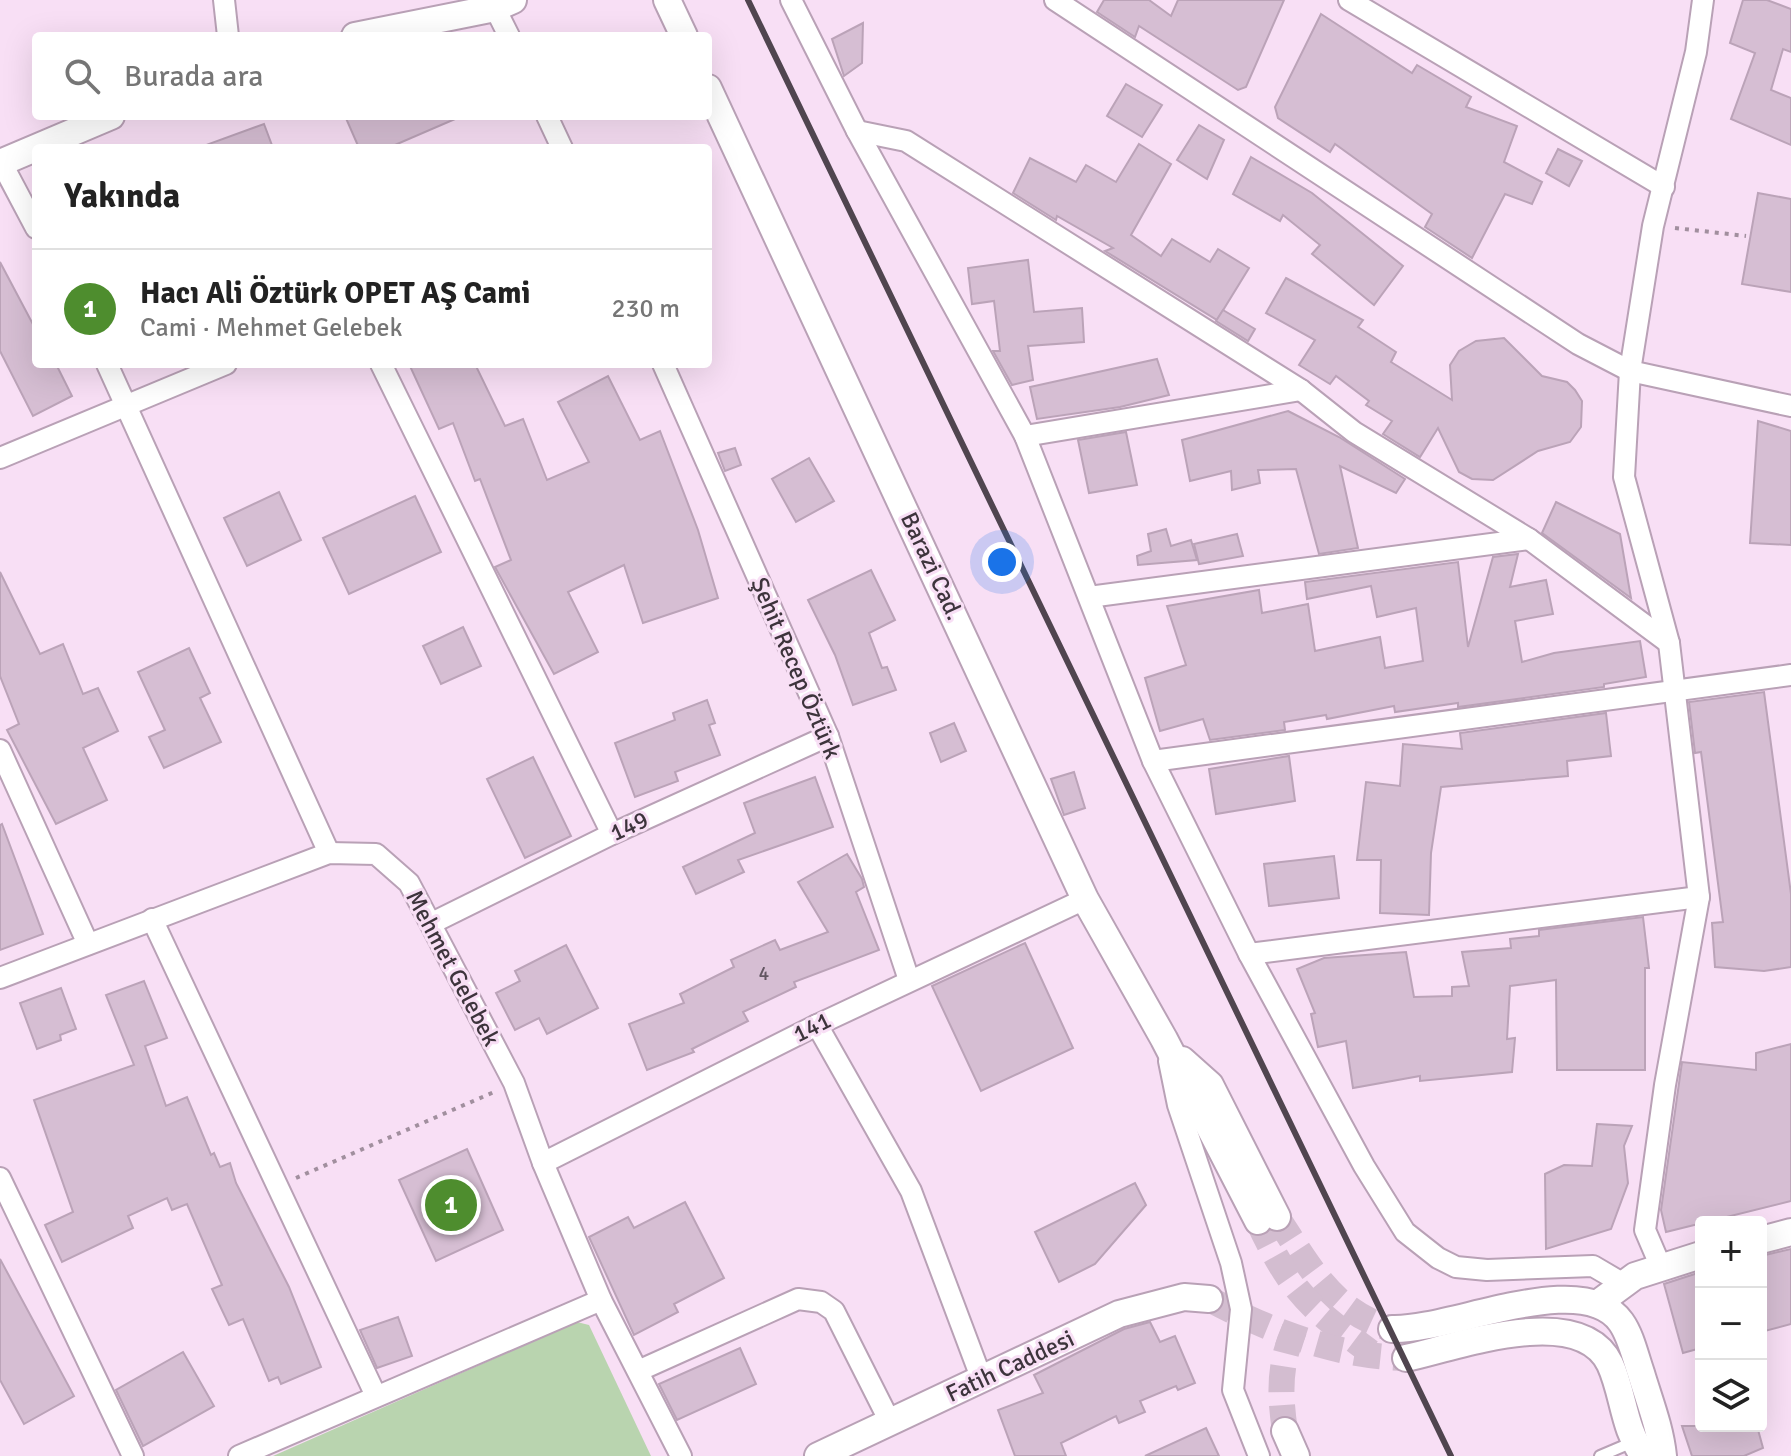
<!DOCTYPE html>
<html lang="tr">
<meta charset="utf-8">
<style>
:root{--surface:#fff;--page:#f6f6f6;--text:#222;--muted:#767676;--line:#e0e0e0;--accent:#4e8d2e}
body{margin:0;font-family:Signika,sans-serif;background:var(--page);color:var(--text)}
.controls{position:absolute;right:24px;bottom:24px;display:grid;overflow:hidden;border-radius:8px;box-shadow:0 8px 32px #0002}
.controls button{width:72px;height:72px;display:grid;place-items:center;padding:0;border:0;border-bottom:2px solid var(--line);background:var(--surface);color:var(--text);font:40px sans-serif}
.you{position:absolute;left:1002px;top:562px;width:28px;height:28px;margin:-20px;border:6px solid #fff;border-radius:50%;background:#1a73e8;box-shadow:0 0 0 12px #1a73e833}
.badge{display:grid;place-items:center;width:52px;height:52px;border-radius:50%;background:var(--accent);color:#fff;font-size:26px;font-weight:700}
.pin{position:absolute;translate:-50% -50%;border:4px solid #fff;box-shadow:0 2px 8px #0006}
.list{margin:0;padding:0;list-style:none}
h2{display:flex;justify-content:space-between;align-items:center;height:104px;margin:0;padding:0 32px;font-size:34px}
h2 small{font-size:26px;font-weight:400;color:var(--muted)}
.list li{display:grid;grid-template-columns:52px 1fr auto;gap:24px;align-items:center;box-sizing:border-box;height:120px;padding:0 32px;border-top:2px solid var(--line)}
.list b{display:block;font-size:30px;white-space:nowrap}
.list p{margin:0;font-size:26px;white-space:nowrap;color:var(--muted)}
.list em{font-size:26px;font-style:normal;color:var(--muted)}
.icon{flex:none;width:44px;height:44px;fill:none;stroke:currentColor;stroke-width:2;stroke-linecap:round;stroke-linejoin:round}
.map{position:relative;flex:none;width:1791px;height:1456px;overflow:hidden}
.search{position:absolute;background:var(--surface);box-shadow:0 8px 32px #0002;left:32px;top:32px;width:680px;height:88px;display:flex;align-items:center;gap:20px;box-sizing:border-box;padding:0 28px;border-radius:8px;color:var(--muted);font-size:30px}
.panel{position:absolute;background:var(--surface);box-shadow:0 8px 32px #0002;left:32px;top:144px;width:680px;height:224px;border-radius:8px}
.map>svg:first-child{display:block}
</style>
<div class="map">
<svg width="1791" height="1456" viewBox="0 0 1791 1456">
<rect width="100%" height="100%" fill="#f8dff5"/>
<!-- green -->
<path fill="#b9d4af" d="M577 1322 589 1325 651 1456H273Z"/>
<!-- building -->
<g fill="#d6bed3" stroke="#bba3b8" stroke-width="2">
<path d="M1104 0H1149L1171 16 1178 0H1284L1246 87 1238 90 1139 26 1135 37 1097 12Z"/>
<path d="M1743 0H1767L1791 9V52L1783 49 1771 90 1791 98V145L1731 119 1755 53 1730 43Z"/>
<path d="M1321 14 1412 73 1417 65 1471 97 1466 107 1517 126 1504 162 1542 182 1532 204 1505 194 1472 258 1425 227 1432 214 1335 144 1330 152 1278 118 1275 107Z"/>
<path d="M863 23 862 63 844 76 832 39Z"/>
<path d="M1126 84 1162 105 1142 137 1107 116Z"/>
<path d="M345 116H462L388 148H359Z"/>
<path d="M264 124 273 148H207L206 145Z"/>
<path d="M1199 125 1224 140 1207 179 1177 160Z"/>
<path d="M1139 144 1171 164 1131 235 1161 256 1172 239 1210 262 1218 249 1249 268 1217 320 1105 251 1113 248 1057 216 1056 220 1013 193 1030 158 1076 182 1086 165 1116 182Z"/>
<path d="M1558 149 1582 161 1569 186 1546 173Z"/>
<path d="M1251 157 1312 193 1403 266 1374 305 1312 254 1320 245 1283 215 1280 221 1233 194Z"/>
<path d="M1758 193 1791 199V292L1742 284Z"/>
<path d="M1028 260 1034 312 1082 308 1084 342 1028 346 1033 380 1012 385 993 351H1000L994 301 972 304 968 268Z"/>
<path d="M0 262 36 330V364H56L72 396 33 416 0 351Z"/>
<path d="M1286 278 1363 320 1358 327 1396 352 1391 362 1452 400 1450 365 1459 351 1476 341 1504 338 1542 376 1567 382 1575 390 1582 401 1581 427 1570 442 1538 451 1493 480 1472 479 1459 472 1438 428 1420 457 1383 434 1392 421 1366 405 1369 401 1336 376 1330 384 1299 365 1315 340 1266 313Z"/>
<path d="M1223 310 1255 329 1248 341 1216 321Z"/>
<path d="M1157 359 1169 395 1120 407 1037 419 1030 387Z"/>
<path d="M409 364H475L505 426 523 419 547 480 589 462 558 402 608 376 640 440 660 431 698 530 718 598 643 623 624 565 568 592 598 652 554 674 495 567 511 560 480 479 475 481 453 423 439 429Z"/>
<path d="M1288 411 1339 437 1405 479 1396 493 1340 466 1358 548 1319 554 1296 469 1258 470 1260 483 1232 490 1231 471 1190 481 1182 440Z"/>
<path d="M1758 421 1791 431V545L1750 543Z"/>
<path d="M1126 432 1137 485 1089 493 1078 440Z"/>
<path d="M735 448 741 465 725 471 718 453Z"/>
<path d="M809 458 834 501 796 522 772 479Z"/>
<path d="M279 492 301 540 247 566 224 518Z"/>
<path d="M415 496 441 552 349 594 323 538Z"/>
<path d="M1556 502 1620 534 1631 598 1542 533Z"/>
<path d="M1166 529 1171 546 1191 540 1197 560 1138 565 1137 556 1151 551 1148 534Z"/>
<path d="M1237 534 1243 556 1199 564 1194 544Z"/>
<path d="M1518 554 1510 587 1546 580 1553 614 1515 621 1522 662 1554 653 1640 641 1646 677 1604 684V687L1458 707V703L1395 712 1394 706 1327 719 1326 715 1284 722 1285 730 1210 740 1203 719 1160 731 1145 678 1186 665 1167 606 1259 590 1262 613 1308 604 1315 651 1380 637 1385 668 1423 661 1416 608 1377 617 1371 586 1307 599 1305 582 1458 562 1468 647 1493 557Z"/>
<path d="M871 570 895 620 869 633 882 668 887 667 896 690 853 705 835 655 808 600Z"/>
<path d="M0 572 40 654 63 644 83 694 98 688 118 731 83 748 107 800 56 824 7 730 19 724 0 676Z"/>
<path d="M463 627 481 666 441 684 423 646Z"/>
<path d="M189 648 210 693 200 698 221 742 164 768 149 737 165 730 138 672Z"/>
<path d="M1764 692 1791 894V967L1764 971 1715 967 1712 923 1723 922 1701 752 1695 753 1689 702Z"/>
<path d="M707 700 715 723 709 725 720 755 675 772 678 781 635 797 615 743 675 720 673 713Z"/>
<path d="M1606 713 1611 756 1567 761 1568 776 1441 787 1431 853 1429 915 1380 913 1381 860H1357L1366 782 1400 786 1403 744 1462 749 1460 733Z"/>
<path d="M954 723 966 751 941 762 930 733Z"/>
<path d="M1289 756 1295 801 1216 814 1209 769Z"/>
<path d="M533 757 571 836 525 858 487 779Z"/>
<path d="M1074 772 1085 808 1064 815 1051 779Z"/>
<path d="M815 777 833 827 738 860 744 872 696 894 683 867 755 833 744 803Z"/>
<path d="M2 824 43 934 0 950V825Z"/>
<path d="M847 854 862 879 864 887 856 892 879 950 794 982 796 987 743 1012 748 1021 692 1049 694 1052 647 1070 629 1024 684 1003 680 994 734 967 731 960 775 940 780 950 828 932 798 882Z"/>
<path d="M1334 856 1339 898 1269 906 1264 864Z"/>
<path d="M1643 917 1649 968H1645V1070H1557L1556 980 1510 986 1507 1039 1515 1038 1512 1072 1420 1081V1076L1353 1088 1346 1041 1318 1047 1311 1014 1315 1013 1297 969 1324 958 1406 952 1414 997 1452 996V987L1469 986 1462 952 1511 948 1510 939 1539 936V930Z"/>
<path d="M1025 943 1073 1048 981 1091 932 986Z"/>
<path d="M566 945 598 1008 547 1034 539 1018 515 1030 496 993 520 981 515 971Z"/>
<path d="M144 981 167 1038 145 1046 166 1106 187 1097 211 1155 214 1153 220 1167 230 1163 236 1183 289 1287 321 1367 281 1384 278 1377 269 1381 243 1319 229 1325 212 1289 222 1285 187 1204 172 1210 167 1198 128 1216 133 1228 62 1262 45 1225 73 1212 34 1100 134 1065 106 995Z"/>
<path d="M61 988 76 1029 60 1035 61 1040 37 1049 20 1003Z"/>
<path d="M1791 1044V1201L1666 1232 1661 1210 1682 1062 1756 1070V1053Z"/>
<path d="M1597 1124 1632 1126 1624 1146 1628 1183 1611 1229 1546 1249 1545 1174 1564 1165 1592 1166Z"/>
<path d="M467 1149 503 1230 436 1261 399 1180Z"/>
<path d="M1135 1183 1146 1205 1095 1264 1059 1282 1035 1232Z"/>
<path d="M685 1202 724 1278 674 1304 678 1312 634 1335 589 1237 628 1217 634 1228Z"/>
<path d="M1791 1249V1324L1761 1332V1256Z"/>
<path d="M0 1259 74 1396 24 1424 0 1380Z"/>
<path d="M1701 1272V1348L1683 1353 1664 1284Z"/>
<path d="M398 1317 412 1356 377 1368 360 1330Z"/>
<path d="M1150 1322 1160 1342 1175 1336 1195 1383 1178 1390 1176 1386 1140 1401 1145 1412 1119 1423 1116 1416 1061 1443 1066 1456H1015L998 1410 1043 1393 1034 1375 1124 1329Z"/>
<path d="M740 1348 756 1384 677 1420 659 1384Z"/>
<path d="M183 1352 214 1406 143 1446 116 1390Z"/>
<path d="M1682 1426H1757L1763 1448 1744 1456H1692Z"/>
<path d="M1206 1428 1219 1456H1145Z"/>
</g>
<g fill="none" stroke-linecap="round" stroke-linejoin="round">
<!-- tertiary-tunnel -->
<g stroke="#d3bdd0" stroke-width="26" stroke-dasharray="26 13" stroke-linecap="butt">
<path d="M1277 1217C1309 1266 1332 1312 1392 1329"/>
<path d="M1258 1221C1291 1292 1308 1306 1370 1352"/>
<path d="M1209 1299C1272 1332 1335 1356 1406 1358"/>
<path d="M1285 1431C1279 1391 1279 1359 1298 1322"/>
</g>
<!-- service casing -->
<g stroke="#b9a1b6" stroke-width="14">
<path id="service" d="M1600 1456 1633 1442"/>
</g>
<!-- minor casing -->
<g stroke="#b9a1b6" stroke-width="24">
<g id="minor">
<path d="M224 0 228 36"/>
<path d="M791 0 857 131 1025 436 1153 761 1249 954 1364 1166 1405 1232 1438 1258 1456 1267 1487 1270 1593 1266 1622 1283"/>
<path d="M1055 0 1578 344 1630 371 1791 406"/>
<path d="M1349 0 1664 187"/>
<path d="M495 8 509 36"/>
<path d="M547 116 562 148"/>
<path d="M857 131 906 141 1301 390 1354 432 1529 539 1669 643"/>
<path d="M0 160 36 228"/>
<path d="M107 364 329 853"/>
<path d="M381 364 612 834"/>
<path d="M663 364 828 736 909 980"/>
<path d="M1025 436 1301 390"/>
<path d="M0 458 226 364"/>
<path d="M1089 597 1529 539"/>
<path d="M0 750 88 944"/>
<path d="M1153 761 1791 675"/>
<path d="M152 919 376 1396"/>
<path d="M432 923 612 834 828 736"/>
<path d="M1249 954 1699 897"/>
<path d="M0 978 329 853 376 854 409 883 514 1083 543 1163 601 1300 681 1456"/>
<path d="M817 1025 911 1191 982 1380"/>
<path d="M1169 1061 1178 1105 1231 1263 1241 1309 1233 1390 1259 1456"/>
<path d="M543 1163 817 1025 1085 899"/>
<path d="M0 1178 133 1456"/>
<path d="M1660 1265 1645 1230 1665 1085 1699 897 1669 643 1624 477 1630 371 1653 226 1696 52 1703 0"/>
<path d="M638 1371 798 1299 821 1302 834 1311 890 1422"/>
<path d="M239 1456 601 1300"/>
</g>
</g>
<!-- tertiary casing -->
<g stroke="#b9a1b6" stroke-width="30">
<g id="tertiary">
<path d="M667 0 684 36"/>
<path d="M355 36 495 8 513 0"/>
<path d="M708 88 1085 899 1164 1039 1258 1221"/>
<path d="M0 163 111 116"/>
<path d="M1182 1060 1210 1085 1277 1217"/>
<path d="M1761 1240 1791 1232"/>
<path d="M1597 1304 1635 1276 1701 1255"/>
<path d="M1392 1329C1451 1331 1583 1267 1621 1322 1631 1336 1635 1356 1641 1373 1649 1400 1660 1427 1663 1456"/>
<path d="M1406 1358C1457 1347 1580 1301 1610 1364 1624 1394 1623 1429 1644 1456"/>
<path d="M1285 1431 1296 1456"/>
<path d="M818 1456 1119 1314 1184 1297 1209 1299"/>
</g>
</g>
<!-- path -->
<g stroke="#a18f9e" stroke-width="4" stroke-dasharray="4 6" stroke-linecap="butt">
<path d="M1675 228 1746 236"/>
<path d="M296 1178 494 1092"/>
</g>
<!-- service -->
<use href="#service" stroke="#fff" stroke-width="10"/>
<!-- minor -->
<use href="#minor" stroke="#fff" stroke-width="20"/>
<!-- tertiary -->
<use href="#tertiary" stroke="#fff" stroke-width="26"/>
<!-- rail -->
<path stroke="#50454f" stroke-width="6" d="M748 0 1451 1456"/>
</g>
<g text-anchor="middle" stroke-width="6" stroke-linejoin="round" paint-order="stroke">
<!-- number labels -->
<g font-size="20" fill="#635662">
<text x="764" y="980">4</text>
</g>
<!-- street labels -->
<g font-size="24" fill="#3d343c" stroke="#f8dff5">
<text transform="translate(932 566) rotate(65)" y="8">Barazi Cad.</text>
<text transform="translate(796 668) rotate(67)" y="8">Şehit Recep Öztürk</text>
<text transform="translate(629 826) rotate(-25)" y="8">149</text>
<text transform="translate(453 968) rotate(62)" y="8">Mehmet Gelebek</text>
<text transform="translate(812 1027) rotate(-26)" y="8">141</text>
<text transform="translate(1010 1366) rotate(-25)" y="8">Fatih Caddesi</text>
</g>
</g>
</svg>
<div class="controls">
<button>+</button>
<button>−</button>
<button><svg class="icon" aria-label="layers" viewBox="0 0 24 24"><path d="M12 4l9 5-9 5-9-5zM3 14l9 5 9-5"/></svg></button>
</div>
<div class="you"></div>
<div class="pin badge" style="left:451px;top:1205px">1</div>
<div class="search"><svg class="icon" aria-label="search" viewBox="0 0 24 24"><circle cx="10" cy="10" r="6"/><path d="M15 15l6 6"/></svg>Burada ara</div>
<section class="panel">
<h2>Yakında<small></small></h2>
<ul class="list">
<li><span class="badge">1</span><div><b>Hacı Ali Öztürk OPET AŞ Cami</b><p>Cami · Mehmet Gelebek</p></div><em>230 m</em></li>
</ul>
</section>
</div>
